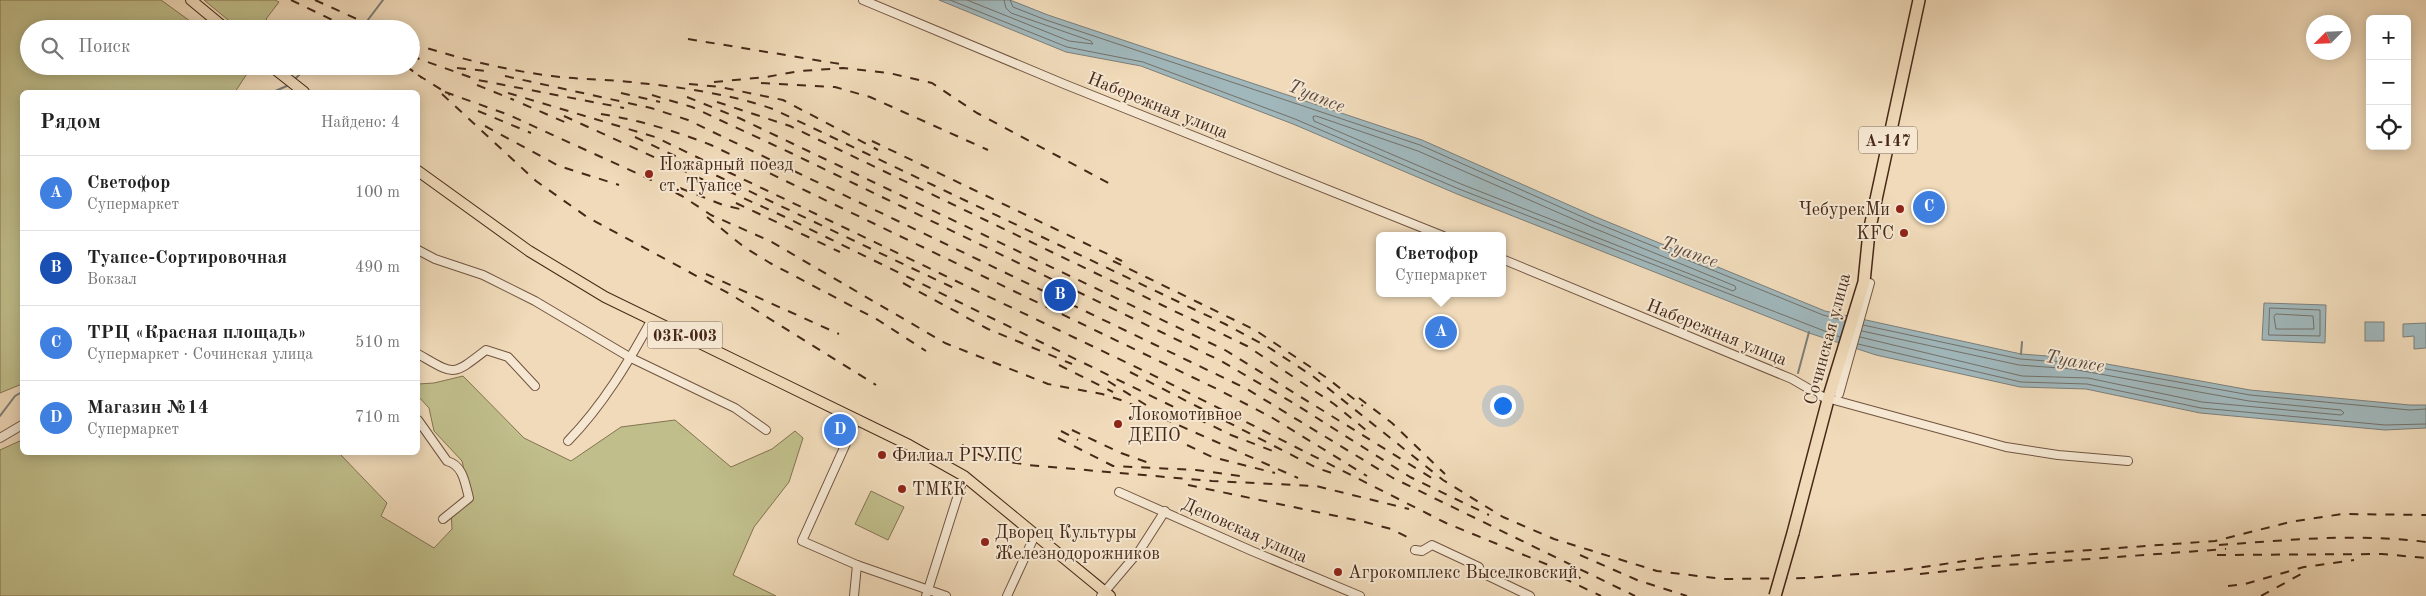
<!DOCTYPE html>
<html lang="ru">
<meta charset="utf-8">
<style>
:root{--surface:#fff;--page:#f6f6f6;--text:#222;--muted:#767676;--line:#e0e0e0;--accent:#1a73e8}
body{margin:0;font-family:"Old Standard TT",serif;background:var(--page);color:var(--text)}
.controls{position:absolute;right:15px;top:15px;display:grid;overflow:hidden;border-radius:8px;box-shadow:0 2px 12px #0003}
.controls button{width:45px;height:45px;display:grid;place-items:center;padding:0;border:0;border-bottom:1px solid var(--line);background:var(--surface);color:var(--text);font:25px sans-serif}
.compass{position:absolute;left:2306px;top:15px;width:45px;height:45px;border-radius:50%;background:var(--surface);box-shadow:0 2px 12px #0003;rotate:246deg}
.you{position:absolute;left:1502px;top:405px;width:18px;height:18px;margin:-12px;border:4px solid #fff;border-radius:50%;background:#1a73e8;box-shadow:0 0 0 8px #1a73e833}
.badge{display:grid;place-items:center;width:32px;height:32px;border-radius:50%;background:var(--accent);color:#fff;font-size:16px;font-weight:700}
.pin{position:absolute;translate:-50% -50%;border:2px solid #fff;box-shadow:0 1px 5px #0006}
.popup{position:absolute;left:1376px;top:232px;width:130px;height:65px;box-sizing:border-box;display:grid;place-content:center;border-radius:8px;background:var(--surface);filter:drop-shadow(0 1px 4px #0005);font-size:16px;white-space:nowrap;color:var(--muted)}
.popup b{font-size:19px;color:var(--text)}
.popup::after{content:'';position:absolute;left:50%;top:100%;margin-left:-10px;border:10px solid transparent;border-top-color:var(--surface)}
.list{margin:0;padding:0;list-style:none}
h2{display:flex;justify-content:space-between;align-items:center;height:65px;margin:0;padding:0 20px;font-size:21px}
h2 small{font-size:16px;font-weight:400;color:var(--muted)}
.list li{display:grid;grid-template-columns:32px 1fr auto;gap:15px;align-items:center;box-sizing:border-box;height:75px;padding:0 20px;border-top:1px solid var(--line)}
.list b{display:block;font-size:19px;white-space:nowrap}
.list p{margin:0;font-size:16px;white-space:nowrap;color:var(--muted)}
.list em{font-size:16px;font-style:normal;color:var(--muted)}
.icon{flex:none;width:28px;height:28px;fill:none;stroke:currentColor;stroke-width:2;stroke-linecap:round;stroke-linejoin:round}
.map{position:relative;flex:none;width:2426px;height:596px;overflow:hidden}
.search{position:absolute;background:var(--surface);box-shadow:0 2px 12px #0003;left:20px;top:20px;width:400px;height:55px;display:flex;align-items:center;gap:12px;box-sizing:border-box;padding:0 18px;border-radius:28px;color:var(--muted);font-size:19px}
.panel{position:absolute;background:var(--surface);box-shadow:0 2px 12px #0003;left:20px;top:90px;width:400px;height:365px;border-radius:8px}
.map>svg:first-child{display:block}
</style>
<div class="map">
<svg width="2426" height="596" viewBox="0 0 2426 596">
<rect width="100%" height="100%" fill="#f0dab9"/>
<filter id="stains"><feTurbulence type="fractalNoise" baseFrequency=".004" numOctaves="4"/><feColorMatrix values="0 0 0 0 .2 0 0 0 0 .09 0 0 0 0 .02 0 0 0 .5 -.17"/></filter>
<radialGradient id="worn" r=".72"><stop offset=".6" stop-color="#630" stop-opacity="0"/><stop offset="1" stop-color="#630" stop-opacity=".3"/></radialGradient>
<!-- green -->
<g fill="#c0be8b" stroke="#847351">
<path d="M0 0H161L201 29H29V66H252L235 92H22V384L0 393Z"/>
<path d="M204 0H275L279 2 266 19 276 29H239Z"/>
<path d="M463 376 524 438 571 461 621 427 675 420 731 467 772 449 795 431 803 438 789 482 754 527 733 575 776 596H0V450L22 440V452L339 453 387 503 381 516 434 548 452 529 451 511 470 495 462 461 434 431 429 408 418 396V384L434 383Z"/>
<path d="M871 491 904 507 888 540 855 524Z"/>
</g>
<!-- water -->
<g fill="#a0b7bb" stroke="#7c7e79">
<path d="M939 0H1010L1048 15 1422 140 1596 217 1825 311 2021 354 2074 358 2250 390 2410 405H2426V428L2385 430 2200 413 2086 389 2020 387 1876 355 1809 333 1457 194 1293 124 1141 66 1066 52Z"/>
<path d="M2264 303 2326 305 2325 343 2262 340Z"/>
<rect x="2365" y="322" width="19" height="19"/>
<path d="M2426 323V348L2414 349V336L2403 337V324Z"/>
</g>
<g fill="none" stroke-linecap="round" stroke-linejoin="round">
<!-- shore -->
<g stroke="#747069" stroke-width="1">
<path d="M950 0 1067 47 1143 62 1295 119 1459 189 1840 337"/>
<path d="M967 0 1069 41 1093 44 1091 41 1011 13 1006 8 1004 0"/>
<path d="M1010 0 1013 7 1046 20 1420 145 1594 222 1823 315 1845 321"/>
<path d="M1316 116 1418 151 1591 227 1735 286 1736 289 1733 291 1461 184 1314 121 1313 117Z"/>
<path d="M2270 308 2320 310V336L2269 335Z"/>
<path d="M2276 314 2313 316 2314 329H2276L2274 317Z"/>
<path d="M1863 325 2020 359 2073 363 2250 395 2410 410 2426 409"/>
<path d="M1860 337 2022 376 2088 378 2202 402 2341 415 2344 413 2341 410 2249 401 2072 369 2019 365 1862 331"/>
<path d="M1858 344 2021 382 2087 384 2201 408 2385 425 2426 424"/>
</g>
<!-- stream -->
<g stroke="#7c7e79" stroke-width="2">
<path d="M361 29 383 0"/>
<path d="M294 80 302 72 328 66"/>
<path d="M273 92 289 85"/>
<path d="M2021 354 2022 342"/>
<path d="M1798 373 1809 332"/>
<path d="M0 416 15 396 22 392"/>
</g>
<!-- minor casing -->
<g stroke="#715440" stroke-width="10">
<g id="minor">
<path d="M863 0 1064 84 1443 236"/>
<path d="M418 250 435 259 483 275 535 301 631 358 735 408 766 430"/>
<path d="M1502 259 1792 379 1823 397 2006 447 2058 455 2128 461"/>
<path d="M418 354C455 375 451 377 486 350L508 357 535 386"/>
<path d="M1839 394 1870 283"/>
<path d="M857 419 802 541 857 565 946 596"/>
<path d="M418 420 447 461C463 465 465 483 469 498L443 519"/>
<path d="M0 438 22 425"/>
<path d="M568 441C603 405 628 363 652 319"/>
<path d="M1119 492 1252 551 1360 596"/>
<path d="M1415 550 1422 551 1432 545 1479 567 1480 572 1530 596"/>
<path d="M854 596 857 565"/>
<path d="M926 596 964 476"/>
<path d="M1007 596 1035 535"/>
<path d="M1101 596 1140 550 1165 511"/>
</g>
</g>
<!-- major casing -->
<g stroke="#472817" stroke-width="12">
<g id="major">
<path d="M191 0 226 29"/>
<path d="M271 66 304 92"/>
<path d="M418 171 529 251 605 297 909 445 964 476 1110 596"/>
</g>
</g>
<!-- highway casing -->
<g stroke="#472817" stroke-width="14">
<path id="highway" d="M1793 533 1829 396 1864 282 1869 232 1919 0"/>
</g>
<!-- minor -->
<use href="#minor" stroke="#f5e7d2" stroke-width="8"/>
<!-- major -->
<use href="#major" stroke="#f0dab9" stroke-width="10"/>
<!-- highway -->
<use href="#highway" stroke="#f0dab9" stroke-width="11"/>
<!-- rail -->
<g stroke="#472817" stroke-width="2" stroke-dasharray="9 9" stroke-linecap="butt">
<path d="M291 0 351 29"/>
<path d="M315 0 379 29"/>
<path d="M688 39 840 64"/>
<path d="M411 43C457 58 504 70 552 76 581 80 610 79 639 83 681 87 734 95 773 109L1225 324 1268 347 1314 377 1443 480 1503 517 1554 539 1657 571 1723 579 1808 578 1895 571 1993 557 2215 541 2290 522 2342 514 2426 515"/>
<path d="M411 56 478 80 624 108"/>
<path d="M406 66 422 78"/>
<path d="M457 68 486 71"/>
<path d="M418 75 450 95"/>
<path d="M505 76 651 108 688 120 1247 389 1393 478 1635 596"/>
<path d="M714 82 766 77 800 71 843 68 889 73 932 83 977 113 1114 186"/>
<path d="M761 83 835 87 870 97 988 150"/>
<path d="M689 84 720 87 783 100 878 150"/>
<path d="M477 85 514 100"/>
<path d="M445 92 509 115 645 177 682 196 711 215 770 241 945 343 1048 384 1102 394 1124 401 1298 478"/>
<path d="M508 93 655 137 1163 380 1446 523 1585 580"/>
<path d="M621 93 660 102"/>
<path d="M442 94 536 181 587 217 730 294 876 385"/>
<path d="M652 95 692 107 791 153 1221 361 1295 404 1410 477 1489 515"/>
<path d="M687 97 739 118 1225 350 1435 480"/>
<path d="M717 102 790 126 1247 346 1334 404 1372 435"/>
<path d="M523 104 569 124"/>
<path d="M478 111 531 133"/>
<path d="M601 114C639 120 675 131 711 145L1217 389 1271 417 1367 476"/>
<path d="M564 116 785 217 1231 435 1278 453"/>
<path d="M485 126 559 166 619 185"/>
<path d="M635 137 958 290"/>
<path d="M872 141 1122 261"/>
<path d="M680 188 723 205 744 210"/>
<path d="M736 203 840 252"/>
<path d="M707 217 744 247 770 263 878 320 926 351"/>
<path d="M1113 261 1255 330 1327 378 1363 406"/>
<path d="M706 274 839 334"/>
<path d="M903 283 988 329 1072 364"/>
<path d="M1059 365 1113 392"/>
<path d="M1130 372 1317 468 1338 475"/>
<path d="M1108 381 1146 405"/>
<path d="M1359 398 1392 423 1445 474"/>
<path d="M1072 430 1121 453 1152 464"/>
<path d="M1061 431 1078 440"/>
<path d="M1058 438 1113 466 1196 470 1247 477"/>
<path d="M962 445 986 458 1028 465 1212 481 1316 486 1409 509"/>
<path d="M1187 445 1212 457 1275 473"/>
<path d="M1188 485 1365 522 1391 529 1411 539"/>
<path d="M2219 545C2289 540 2357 533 2426 542"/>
<path d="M1580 555 1637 580 1687 596"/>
<path d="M2217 555 2382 554 2426 558"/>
<path d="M1920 574 1993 566 2226 549"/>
<path d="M1563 578 1601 596"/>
<path d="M2228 586 2245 584 2304 567 2354 560"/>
<path d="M2261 596 2303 573"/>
</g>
<!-- highway-bridge casing -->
<g stroke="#472817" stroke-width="14" stroke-linecap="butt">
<path id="highway-bridge" d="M1775 596 1793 533"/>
</g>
<!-- highway-bridge -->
<use href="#highway-bridge" stroke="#f0dab9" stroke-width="11"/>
</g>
<!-- markers -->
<g fill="#8f2418" stroke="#f5e7d2" stroke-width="2">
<circle cx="649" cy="174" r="5"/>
<circle cx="1900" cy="209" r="5"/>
<circle cx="1904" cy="233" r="5"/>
<circle cx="1118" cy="424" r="5"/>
<circle cx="882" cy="455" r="5"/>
<circle cx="902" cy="489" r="5"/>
<circle cx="985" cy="542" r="5"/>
<circle cx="1338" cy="572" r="5"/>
</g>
<g text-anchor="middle" stroke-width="4" stroke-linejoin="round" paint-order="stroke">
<!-- shield labels -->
<g fill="#f5e7d2" stroke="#7b614f" stroke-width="1">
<rect x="1859" y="126.5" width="58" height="27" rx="4"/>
<rect x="647.5" y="321.5" width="75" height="27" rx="4"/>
</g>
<g font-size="16" font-weight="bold" fill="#472817">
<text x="1888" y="146">А-147</text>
<text x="685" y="341">03К-003</text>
</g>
<!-- street labels -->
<g font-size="18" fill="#472817" stroke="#f5e7d2">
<text transform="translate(1158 105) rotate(22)" y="6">Набережная улица</text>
<text transform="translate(1717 332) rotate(22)" y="6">Набережная улица</text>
<text transform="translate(1827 339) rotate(-75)" y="6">Сочинская улица</text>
<text transform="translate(1245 530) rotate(24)" y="6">Деповская улица</text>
</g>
<!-- poi labels -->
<g font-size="18" fill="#472817" stroke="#f5e7d2" text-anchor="start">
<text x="659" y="170">Пожарный поезд<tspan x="659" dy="21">ст. Туапсе</tspan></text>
<text x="1890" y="215" text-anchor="end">ЧебурекМи</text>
<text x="1894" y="239" text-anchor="end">KFC</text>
<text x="1128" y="420">Локомотивное<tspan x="1128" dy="21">ДЕПО</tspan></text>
<text x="892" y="461">Филиал РГУПС</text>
<text x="912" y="495">ТМКК</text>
<text x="995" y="538">Дворец Культуры<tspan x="995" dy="21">Железнодорожников</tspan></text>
<text x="1348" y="578">Агрокомплекс Выселковский</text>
</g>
<!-- water labels -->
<g font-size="19" font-style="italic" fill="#5d4c40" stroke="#f5e7d2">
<text transform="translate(1317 95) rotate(22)" y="7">Туапсе</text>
<text transform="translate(1690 251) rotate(20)" y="7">Туапсе</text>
<text transform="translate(2075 360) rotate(10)" y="7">Туапсе</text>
</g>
</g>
<rect width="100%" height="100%" filter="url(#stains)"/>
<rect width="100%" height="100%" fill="url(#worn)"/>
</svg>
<div class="controls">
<button>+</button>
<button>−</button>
<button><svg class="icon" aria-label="locate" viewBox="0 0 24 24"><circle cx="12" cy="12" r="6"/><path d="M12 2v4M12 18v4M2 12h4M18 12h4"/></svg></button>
</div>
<svg class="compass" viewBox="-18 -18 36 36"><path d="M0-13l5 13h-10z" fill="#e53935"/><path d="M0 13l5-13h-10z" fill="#767676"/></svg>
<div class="you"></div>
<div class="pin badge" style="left:1441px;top:332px;background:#3f7fe0">A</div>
<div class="popup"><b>Светофор</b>Супермаркет</div>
<div class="pin badge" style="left:1060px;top:295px;background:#1a4fb4">B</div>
<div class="pin badge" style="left:1929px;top:207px;background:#3f7fe0">C</div>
<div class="pin badge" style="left:840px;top:430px;background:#3f7fe0">D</div>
<div class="search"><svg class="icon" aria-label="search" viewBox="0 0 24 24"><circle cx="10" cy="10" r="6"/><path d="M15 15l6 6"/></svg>Поиск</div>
<section class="panel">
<h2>Рядом<small>Найдено: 4</small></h2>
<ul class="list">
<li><span class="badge" style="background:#3f7fe0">A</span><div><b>Светофор</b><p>Супермаркет</p></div><em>100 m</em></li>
<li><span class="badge" style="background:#1a4fb4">B</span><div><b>Туапсе-Сортировочная</b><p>Вокзал</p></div><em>490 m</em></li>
<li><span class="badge" style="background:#3f7fe0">C</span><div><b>ТРЦ «Красная площадь»</b><p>Супермаркет · Сочинская улица</p></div><em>510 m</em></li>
<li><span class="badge" style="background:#3f7fe0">D</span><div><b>Магазин №14</b><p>Супермаркет</p></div><em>710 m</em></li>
</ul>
</section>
</div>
